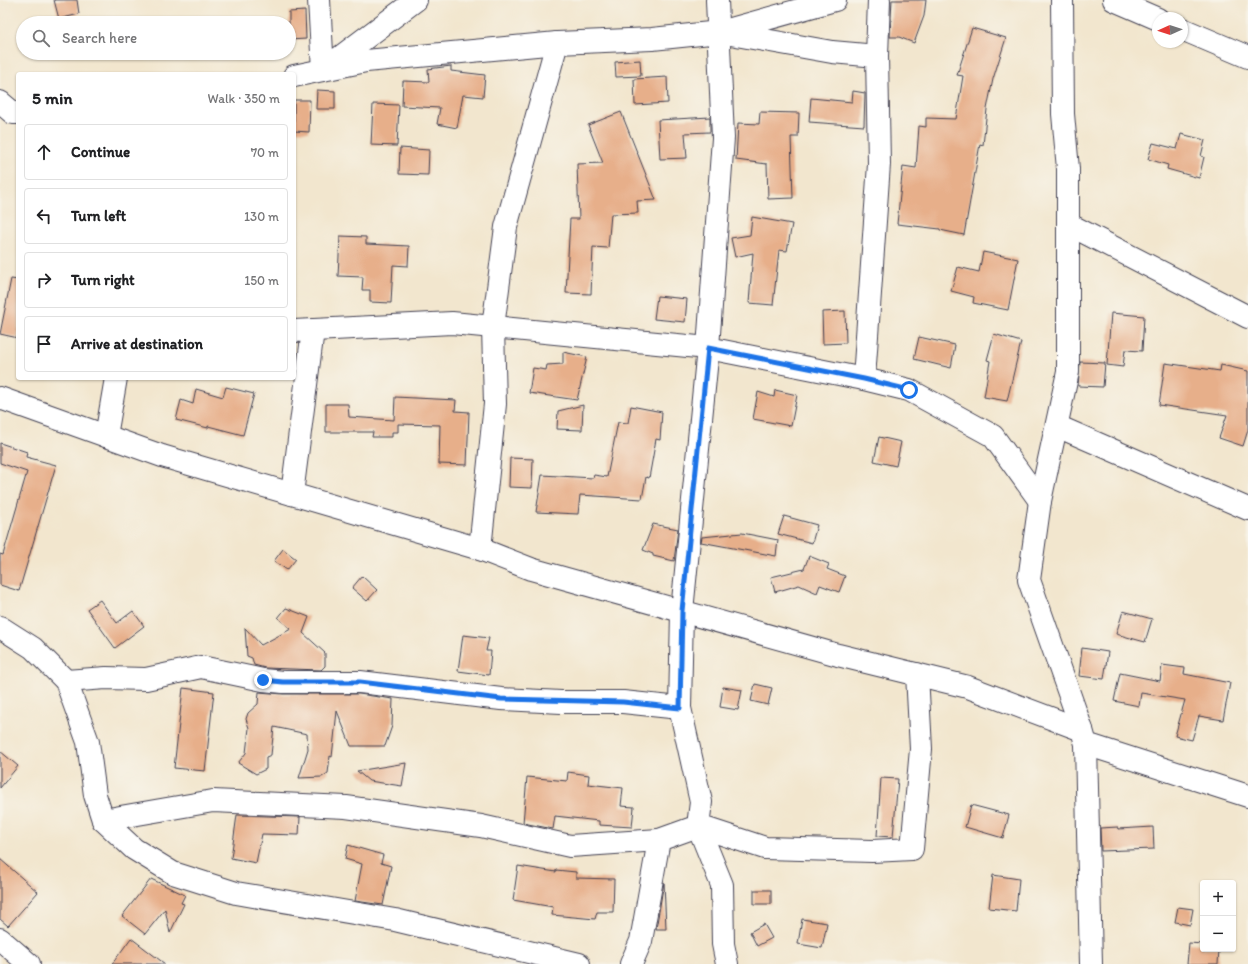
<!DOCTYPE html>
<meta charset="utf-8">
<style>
:root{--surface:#fff;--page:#f6f6f6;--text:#202124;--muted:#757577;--line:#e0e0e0}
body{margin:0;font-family:Itim,sans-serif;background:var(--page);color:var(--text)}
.controls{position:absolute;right:12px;bottom:12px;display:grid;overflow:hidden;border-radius:4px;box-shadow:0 1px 3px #0004}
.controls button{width:36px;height:36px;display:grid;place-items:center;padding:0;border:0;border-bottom:1px solid var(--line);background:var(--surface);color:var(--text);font:20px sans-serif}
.compass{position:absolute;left:1152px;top:12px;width:36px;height:36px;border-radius:50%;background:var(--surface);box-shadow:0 1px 3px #0004;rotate:267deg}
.stop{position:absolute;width:12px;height:12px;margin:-9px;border:3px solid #1a73e8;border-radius:50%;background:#fff}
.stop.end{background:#1a73e8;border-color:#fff;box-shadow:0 1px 4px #0008}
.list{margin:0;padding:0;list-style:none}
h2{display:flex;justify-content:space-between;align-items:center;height:52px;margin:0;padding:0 16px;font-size:17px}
h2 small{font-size:13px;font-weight:400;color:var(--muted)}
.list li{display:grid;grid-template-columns:26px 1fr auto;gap:12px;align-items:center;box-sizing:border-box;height:56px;margin:0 8px 8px;padding:0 8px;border:1px solid var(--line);border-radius:4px}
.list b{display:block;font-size:15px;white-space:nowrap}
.list em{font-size:13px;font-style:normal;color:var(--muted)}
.icon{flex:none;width:22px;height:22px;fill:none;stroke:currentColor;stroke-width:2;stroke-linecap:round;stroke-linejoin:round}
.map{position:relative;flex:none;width:1248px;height:964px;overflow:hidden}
.search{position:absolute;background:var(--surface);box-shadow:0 1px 3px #0004;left:16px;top:16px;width:280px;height:44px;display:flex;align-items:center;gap:10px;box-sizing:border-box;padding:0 14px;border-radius:22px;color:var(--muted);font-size:15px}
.panel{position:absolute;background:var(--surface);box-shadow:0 1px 3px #0004;left:16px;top:72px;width:280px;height:308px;border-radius:4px}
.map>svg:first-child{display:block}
</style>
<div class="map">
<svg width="1248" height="964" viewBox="0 0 1248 964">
<rect width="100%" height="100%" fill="#f7f3e8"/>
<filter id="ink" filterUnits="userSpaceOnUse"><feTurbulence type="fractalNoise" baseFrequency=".025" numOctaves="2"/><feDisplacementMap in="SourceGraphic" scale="8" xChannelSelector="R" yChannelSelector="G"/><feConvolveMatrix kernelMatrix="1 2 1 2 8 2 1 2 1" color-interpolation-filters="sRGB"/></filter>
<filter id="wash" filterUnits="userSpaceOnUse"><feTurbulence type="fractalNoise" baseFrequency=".012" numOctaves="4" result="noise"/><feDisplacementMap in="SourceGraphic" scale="16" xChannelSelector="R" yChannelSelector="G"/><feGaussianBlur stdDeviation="0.9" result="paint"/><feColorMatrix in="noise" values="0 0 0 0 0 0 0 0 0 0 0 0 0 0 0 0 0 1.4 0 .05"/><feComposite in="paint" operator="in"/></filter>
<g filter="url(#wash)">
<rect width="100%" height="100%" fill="#f2e6ce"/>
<g id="blocks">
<!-- building -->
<g fill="#e7af8a">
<path d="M54 0H77L79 14 59 19Z"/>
<path d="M892 0H926L924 16 914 43 899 37H890Z"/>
<path d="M305 11 306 39 289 40V12Z"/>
<path d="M972 28 1006 38 993 79 987 109 983 145 980 144 964 235 940 230V229L897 224 903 166 916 168 919 126 926 127V118L956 119 963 76 957 75Z"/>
<path d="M640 60 641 76 616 77 615 62Z"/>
<path d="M451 66V71L485 75 483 97 463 95 457 128 437 124 440 108 402 106 403 81 429 82 428 69Z"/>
<path d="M667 77 668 103 635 105 634 79Z"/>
<path d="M317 90 335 91V109H316Z"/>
<path d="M853 91 865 93 864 126 809 122 811 98 852 102Z"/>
<path d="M294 100H310L309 132 294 131Z"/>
<path d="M373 104 399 105 397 146 371 145Z"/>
<path d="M621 112 656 200 637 201 638 213 611 214 608 248 593 247 591 294 566 293 570 219H579L577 164 603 163 588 125Z"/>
<path d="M760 112 799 113 798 137H791L793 198 768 199 767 164 736 160 738 123 759 124Z"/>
<path d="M710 117V132L685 133 687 158 660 159 658 120Z"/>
<path d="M1181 134 1205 140 1201 156 1204 157 1199 178 1167 169 1168 165 1148 159 1153 143 1177 149Z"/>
<path d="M400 148 429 150 428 175 399 174Z"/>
<path d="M752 217 792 224 787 251 779 250 773 305 749 303 753 253 735 257 731 238 750 235Z"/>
<path d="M340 236 366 237V244L409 246 408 266 393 265 391 303 370 302V290H362L363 277 338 276Z"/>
<path d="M983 252 1018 259 1008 310 973 303 974 297 951 291 958 267 979 272Z"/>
<path d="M11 279 18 280V338L0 334Z"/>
<path d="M657 296 687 299 685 322 654 319Z"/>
<path d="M845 311 846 343 823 344 822 312Z"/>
<path d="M1111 313 1144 316 1142 351 1125 350 1123 367 1107 365Z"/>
<path d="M994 334 1021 342 1007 401 984 397 990 361 987 360Z"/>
<path d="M919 337 955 345 951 368 914 359Z"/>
<path d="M563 352 587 357 577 400 529 393 533 368 546 370 547 365 563 364Z"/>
<path d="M1080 362 1105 363 1103 387 1078 386Z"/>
<path d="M1165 363 1220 371 1221 365 1248 371V430L1243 446 1219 438 1227 415 1159 405Z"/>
<path d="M226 387 254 394 243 435 208 426V428L176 420 181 400 193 404 196 389 223 397Z"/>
<path d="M775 390 797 395 791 426 753 419 758 392 774 397Z"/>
<path d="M395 397 456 400 455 411 469 412 467 465 439 464 440 425 398 424V432H392V437H372L373 432H326V404H348L349 417 394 420Z"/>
<path d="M583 405 582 430 557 429 558 411Z"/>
<path d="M631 406 662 412 660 440 656 439 649 478 646 477 642 499 580 495 578 514 536 512 542 475 593 478 594 475 607 477 618 422 628 423Z"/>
<path d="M879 437 901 442 896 466 874 461Z"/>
<path d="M0 443 27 452 26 457 56 465 19 591 0 585V554L3 555 27 472 0 463Z"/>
<path d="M510 458 533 459 532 488 509 487Z"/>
<path d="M784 516 817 525 812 543 778 534Z"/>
<path d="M653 524 678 529 674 561 653 556V554L643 550Z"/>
<path d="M742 533 778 540 776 556 701 542 702 537Z"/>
<path d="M283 549 296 559 287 570 274 561Z"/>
<path d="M809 556 829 564 827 569 845 576 839 592 820 585 817 593 799 585 775 592 771 577 804 569Z"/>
<path d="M362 576 377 590 367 601 352 588Z"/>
<path d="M100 600 117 623 133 611 144 626 115 648 87 609Z"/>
<path d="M286 608 309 617 303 633 325 653V666L321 670 265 668 254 665 252 658 247 656 245 628 261 645 291 629 278 618Z"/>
<path d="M1123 611 1152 619 1145 642 1116 634Z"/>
<path d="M463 635 489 638 486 651H491L489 675 458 671Z"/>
<path d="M1082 648 1108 652 1104 679 1079 676Z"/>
<path d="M1162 665 1185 668 1184 674 1230 683 1223 720 1199 716 1192 740 1175 736 1185 700 1141 693 1139 706 1114 701 1120 673 1160 681Z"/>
<path d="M755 684 772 688 768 705 751 701Z"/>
<path d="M723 687 742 690 738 710 720 707Z"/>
<path d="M183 688 214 692 205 771 174 768Z"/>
<path d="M259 692 283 694H359L393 699 392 726 385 746H351L337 711 332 757 330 756 328 773 322 777 299 778 308 749 307 734 274 727 271 755 266 757V769L256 774 238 763 246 753 249 728 246 719 248 713 258 704Z"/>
<path d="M0 751 18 766 0 788Z"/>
<path d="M406 763 402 786 369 781 357 771Z"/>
<path d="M568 772 589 775 588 784 623 788 621 806 634 807 632 827 599 825V821L555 816 553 829 523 823 527 777 567 781Z"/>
<path d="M881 778 898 779 893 837 877 836Z"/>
<path d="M971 805 1009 815 1003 838 965 827Z"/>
<path d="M237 815 300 817 299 835 262 834 256 863 231 858Z"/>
<path d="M1118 827V829L1153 827 1154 849 1101 851 1100 828Z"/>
<path d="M348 845 383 855 381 863 391 866 383 905 355 901 362 864 345 859Z"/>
<path d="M0 859 38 892 8 926 0 919Z"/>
<path d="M518 866 556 872V870L576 872V878L614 879 613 912H597L595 919 552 915 553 907 513 900Z"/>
<path d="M993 875 1019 879 1016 911 989 908Z"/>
<path d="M151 879 185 895 181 903 184 904 170 933 165 909 145 934 122 916Z"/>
<path d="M664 882 666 929H656Z"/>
<rect x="754" y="890" width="17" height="14"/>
<path d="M1178 907 1193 909 1190 925 1175 922Z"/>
<path d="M802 919 827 923 822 948 798 944Z"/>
<path d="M764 924 772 938 757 946 750 932Z"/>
<path d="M131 938 165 964H112Z"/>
<path d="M1189 943 1203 944V949H1219L1218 964H1187Z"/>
</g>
</g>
</g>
<g filter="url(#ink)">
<use href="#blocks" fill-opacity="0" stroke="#413f51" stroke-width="1"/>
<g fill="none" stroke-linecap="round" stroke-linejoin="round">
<!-- minor casing -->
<g stroke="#413f51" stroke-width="24">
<g id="minor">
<path d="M319 0 323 70 416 0"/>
<path d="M1062 0 1063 114 1068 169V372L1040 501 1029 580 1082 730"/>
<path d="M1114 0 1158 19"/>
<path d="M1182 29 1248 57"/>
<path d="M725 33 832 52 877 56 879 164 864 379"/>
<path d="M877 56 879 0"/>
<path d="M294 76 366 61 557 43 652 39 720 32 835 0"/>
<path d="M0 102 13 113H18"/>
<path d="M1068 224 1248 317"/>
<path d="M294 331 452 323 493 327 708 348 864 379 909 390 993 436 1040 501"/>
<path d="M0 398 162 456 480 549 531 569 838 655 968 687 1082 730 1086 744 1248 796"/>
<path d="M1057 426 1248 509"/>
<path d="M106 436 116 378"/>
<path d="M292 494 313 330"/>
<path d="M480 549 495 404 493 327 506 227 557 43"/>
<path d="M0 627 33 648 66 681 88 742 95 795 103 820 134 849 173 873 236 893 395 920 579 964"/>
<path d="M66 681 106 678 146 679 201 667 263 680 283 682H360L501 699 561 702H623L680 708"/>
<path d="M1086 744 1091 964"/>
<path d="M103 820 213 801 346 807 481 826 570 846 659 840"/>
<path d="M0 939 29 964"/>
<path d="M631 964 641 941 659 840 698 826 701 802 680 708 682 611 708 348 723 138 717 0"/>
<path d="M727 964 723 944 722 885 698 826 765 848 872 851 912 849 921 749 917 674"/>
</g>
</g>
<!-- minor -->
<use href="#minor" stroke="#fff" stroke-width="22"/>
</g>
</g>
<g fill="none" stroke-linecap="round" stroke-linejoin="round" filter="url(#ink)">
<!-- route -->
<path stroke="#1a73e8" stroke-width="5" d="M263 680 283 682H360L501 699 623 702 680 708 682 611 708 348 864 379 909 390"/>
</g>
</svg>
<div class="controls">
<button>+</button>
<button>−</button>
</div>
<svg class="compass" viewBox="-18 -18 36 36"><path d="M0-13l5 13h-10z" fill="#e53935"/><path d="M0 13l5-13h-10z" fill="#757577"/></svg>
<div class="stop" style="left:909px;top:390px"></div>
<div class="stop end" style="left:263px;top:680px"></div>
<div class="search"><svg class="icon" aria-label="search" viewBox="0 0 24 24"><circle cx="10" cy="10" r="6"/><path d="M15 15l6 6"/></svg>Search here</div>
<section class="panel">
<h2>5 min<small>Walk · 350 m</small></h2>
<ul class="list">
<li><svg class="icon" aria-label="ahead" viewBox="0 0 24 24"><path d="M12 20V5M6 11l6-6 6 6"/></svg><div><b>Continue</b></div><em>70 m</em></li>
<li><svg class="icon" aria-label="left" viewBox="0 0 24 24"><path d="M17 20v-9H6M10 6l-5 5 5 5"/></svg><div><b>Turn left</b></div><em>130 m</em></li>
<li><svg class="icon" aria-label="right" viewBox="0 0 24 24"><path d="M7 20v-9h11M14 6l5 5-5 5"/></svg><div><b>Turn right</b></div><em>150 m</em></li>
<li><svg class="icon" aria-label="arrive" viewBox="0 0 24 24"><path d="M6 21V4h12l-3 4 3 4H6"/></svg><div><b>Arrive at destination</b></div></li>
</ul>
</section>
</div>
